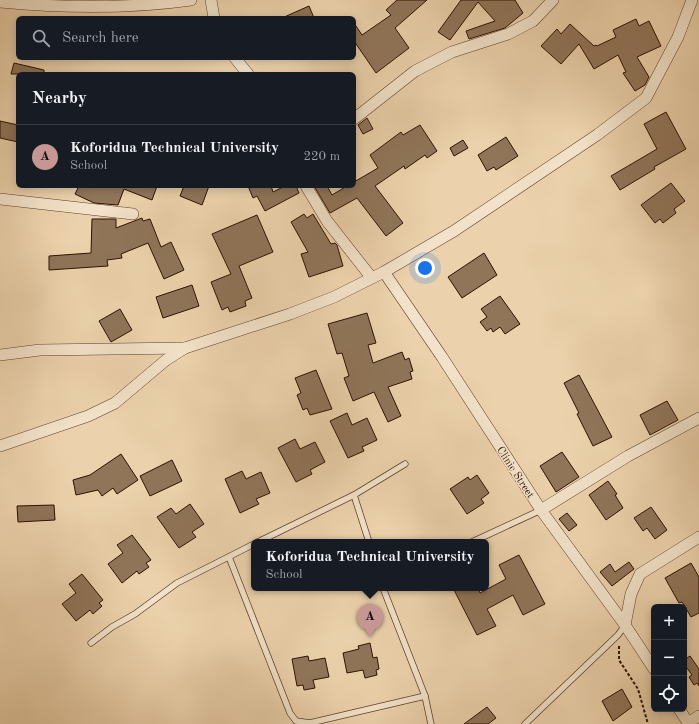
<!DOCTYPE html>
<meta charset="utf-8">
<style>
:root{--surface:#171b24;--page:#20242c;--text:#f1f3f6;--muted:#9ea1a6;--line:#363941;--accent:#c59692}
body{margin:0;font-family:"Old Standard TT",serif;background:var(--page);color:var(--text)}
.controls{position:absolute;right:12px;bottom:12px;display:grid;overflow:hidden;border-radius:6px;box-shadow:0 2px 10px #0003}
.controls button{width:36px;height:36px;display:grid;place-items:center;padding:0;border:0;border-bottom:1px solid var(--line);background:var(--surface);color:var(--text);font:20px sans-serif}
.you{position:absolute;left:425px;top:268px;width:14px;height:14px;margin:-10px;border:3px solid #fff;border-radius:50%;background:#1a73e8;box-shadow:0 0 0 6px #1a73e833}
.badge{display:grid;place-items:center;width:26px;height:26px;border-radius:50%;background:var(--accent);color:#111;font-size:13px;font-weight:700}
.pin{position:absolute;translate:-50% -33px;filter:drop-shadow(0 1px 2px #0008)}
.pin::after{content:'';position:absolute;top:21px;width:14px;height:12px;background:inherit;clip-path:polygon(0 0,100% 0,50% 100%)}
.popup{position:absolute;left:251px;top:539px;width:238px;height:52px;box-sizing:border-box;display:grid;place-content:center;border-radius:6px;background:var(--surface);filter:drop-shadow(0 1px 3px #0005);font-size:13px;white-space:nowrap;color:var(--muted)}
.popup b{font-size:15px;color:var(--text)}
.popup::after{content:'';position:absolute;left:50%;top:100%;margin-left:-8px;border:8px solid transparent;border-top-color:var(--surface)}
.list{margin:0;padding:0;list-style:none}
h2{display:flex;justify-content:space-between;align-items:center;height:52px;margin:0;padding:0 16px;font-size:17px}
h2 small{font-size:13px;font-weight:400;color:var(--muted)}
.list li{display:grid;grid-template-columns:26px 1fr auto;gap:12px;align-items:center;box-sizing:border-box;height:64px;padding:0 16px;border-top:1px solid var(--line)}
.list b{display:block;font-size:15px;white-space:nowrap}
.list p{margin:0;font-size:13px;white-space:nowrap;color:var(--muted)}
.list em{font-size:13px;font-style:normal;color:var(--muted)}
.icon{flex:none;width:22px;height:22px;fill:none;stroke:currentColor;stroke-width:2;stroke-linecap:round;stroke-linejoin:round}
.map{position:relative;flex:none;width:699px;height:724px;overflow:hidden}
.search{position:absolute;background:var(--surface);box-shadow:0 2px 10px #0003;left:16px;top:16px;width:340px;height:44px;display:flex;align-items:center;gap:10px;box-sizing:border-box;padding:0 14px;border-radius:6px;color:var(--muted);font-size:15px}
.panel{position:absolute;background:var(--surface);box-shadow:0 2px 10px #0003;left:16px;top:72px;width:340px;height:116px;border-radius:6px}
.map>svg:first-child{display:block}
</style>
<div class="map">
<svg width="699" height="724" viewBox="0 0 699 724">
<rect width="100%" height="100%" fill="#ecd2ac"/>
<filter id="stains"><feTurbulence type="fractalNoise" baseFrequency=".005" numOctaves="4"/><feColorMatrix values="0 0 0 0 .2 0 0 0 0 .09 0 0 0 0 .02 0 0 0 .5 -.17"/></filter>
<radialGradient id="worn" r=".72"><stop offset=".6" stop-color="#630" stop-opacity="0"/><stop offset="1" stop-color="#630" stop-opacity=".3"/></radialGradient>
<!-- building -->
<g fill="#907559" stroke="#2d1000">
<path d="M397 0H427L395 28 409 48 376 73 354 41V23L362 35 391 15 386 10Z"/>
<path d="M461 0H515L523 13 505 28 469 39 466 31 495 21 478 2 450 40 438 32Z"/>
<path d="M309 6 314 18H282Z"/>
<path d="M636 19 639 26 649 21 661 46 637 57 649 77 645 85 635 91 623 73 626 72 618 55 594 69 579 44 561 64 541 46 557 29 561 34 570 24 594 46 596 45 597 46 616 37 613 30Z"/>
<path d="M14 63 44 70V74H11Z"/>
<path d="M666 112 686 149 654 167 655 169 620 190 611 176 657 149 644 124Z"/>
<path d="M367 118 373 129 363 134 358 125Z"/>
<path d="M0 121 18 125V142L0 138Z"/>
<path d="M420 125 437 151 427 158 425 155 405 169 404 166 375 186 403 223 386 236 357 198 330 213 314 186H327L332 195 347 186H354V182L378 168 370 155 401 132 403 135Z"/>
<path d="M506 137 518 156 496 170 494 167 487 171 478 155Z"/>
<path d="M463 140 468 148 454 156 450 148Z"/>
<path d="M671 183 685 201 674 209 676 213 663 223 660 219 655 223 641 205Z"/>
<path d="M79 186H157L152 200 124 189 118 205 94 203 75 194Z"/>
<path d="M184 186H209L202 205 180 196Z"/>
<path d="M248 186H271L273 192 285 186H296L299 193 265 211 257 196 253 198Z"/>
<path d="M304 214 307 218 313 214 331 244 335 243 337 245 343 266 309 277 301 254 308 252 291 222Z"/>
<path d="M257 215 273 252 239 266 252 298 245 301 246 306 230 312 228 307 222 310 211 282 231 274 212 234Z"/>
<path d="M142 218 143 221 150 219 161 247 171 242 184 270 164 279 148 243 121 254 122 258 107 260 108 266 49 270V256L91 253 92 219H116V228Z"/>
<path d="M484 253 497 275 462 298 448 277Z"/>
<path d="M192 285 199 306 163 318 156 297Z"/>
<path d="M500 296 520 324 505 334 500 327 493 332 491 328 487 331 480 322 487 317 481 309Z"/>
<path d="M120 309 132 330 111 342 99 321Z"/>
<path d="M367 313 376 343 368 345 373 363 402 352 405 360 409 358 413 371 410 372 412 379 388 387 401 416 388 422 374 392 353 401 344 378 349 376 342 353 337 354 328 324Z"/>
<path d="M316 370 332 409 310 415 307 408 303 410 297 395 301 393 295 378Z"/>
<path d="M579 375 612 437 593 446 577 414 579 413 564 383Z"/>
<path d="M667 401 678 420 650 435 640 415Z"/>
<path d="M347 413 352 425 367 418 377 440 362 447 364 451 348 458 330 421Z"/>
<path d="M295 439 300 449 315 442 325 462 310 470 312 474 296 482 278 448Z"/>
<path d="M562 452 579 477 556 492 540 466Z"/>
<path d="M121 454 138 480 117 494 113 488 102 496 98 490 76 495 73 480 90 475Z"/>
<path d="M172 460 182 481 150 496 140 476Z"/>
<path d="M242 471 246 479 261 472 270 493 256 499 259 504 240 513 225 479Z"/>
<path d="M477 475 489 493 481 499 484 503 467 514 450 489 468 477 470 480Z"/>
<path d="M608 481 617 494 615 495 623 508 606 520 589 495Z"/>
<path d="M190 504 204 524 192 532 196 537 179 548 157 517 171 508 176 514Z"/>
<path d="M54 505 55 520 18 522 17 506Z"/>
<path d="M651 507 667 530 655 539 647 528 643 531 634 518Z"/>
<path d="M567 513 577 525 569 531 559 519Z"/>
<path d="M132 535 151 560 146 563 149 567 139 574 137 571 122 583 108 564 123 553 117 545Z"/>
<path d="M519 555 545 604 523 615 513 595 487 609 496 626 477 635 453 588H478L480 593 506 579 499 565Z"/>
<path d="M629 562 634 569 612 586 600 572 610 564 615 572Z"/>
<path d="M691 563 699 577V613L691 617 682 602 679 603 665 578Z"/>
<path d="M82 574 103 600 99 603 102 606 93 614 90 610 76 621 62 604 76 593 69 584Z"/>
<path d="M370 643 373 658 377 657 379 669 376 670 377 675 365 678 363 670 347 673 343 653 359 649 358 646Z"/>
<path d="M308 656 309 661 325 658 329 677 313 680 315 688 304 690 303 685 297 686 292 659Z"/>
<path d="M690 656 699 669V686L697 683 694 685 689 677 692 675 684 664V660Z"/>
<path d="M622 689 632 707 613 721 602 701Z"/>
<path d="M487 707 496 718 488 724H464Z"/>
</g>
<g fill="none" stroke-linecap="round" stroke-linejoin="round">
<!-- service casing -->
<g stroke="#5d402b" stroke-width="7">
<g id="service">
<path d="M354 495 369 542"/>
<path d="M258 542 354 495 405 464"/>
<path d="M472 542 541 510"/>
<path d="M229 557 290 713 296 721 310 723 425 696"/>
<path d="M383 588 425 696 431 724"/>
<path d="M91 643 112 627 135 614 177 583 254 544"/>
<path d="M525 724 618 635 625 625"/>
</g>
</g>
<!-- minor casing -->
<g stroke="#5d402b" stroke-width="12">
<g id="minor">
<path d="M211 0 214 18"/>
<path d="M0 2C63 8 127 9 191 0"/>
<path d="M235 58 248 74"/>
<path d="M354 119 415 71 452 52 508 34 533 21 553 0"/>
<path d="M306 186 327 221 371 277"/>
<path d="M0 199 133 214"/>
<path d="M384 272 442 357 541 510 625 625 654 669"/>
<path d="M0 355 40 350 185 348"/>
<path d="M0 446 88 416 115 403 166 360 185 348 290 314 334 297 384 272 454 231 597 135 646 98 678 37 692 0"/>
<path d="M541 510 628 456 699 418"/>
<path d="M625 625 631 594 640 574 699 537"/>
<path d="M679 709 689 724"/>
<path d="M688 723 699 716"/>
</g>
</g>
<!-- path -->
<path stroke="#2d1000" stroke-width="2" stroke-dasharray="3 2" stroke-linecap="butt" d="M619 646V660L638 689 648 724"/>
<!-- service -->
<use href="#service" stroke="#f3e2c9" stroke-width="5.5"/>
<!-- minor -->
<use href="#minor" stroke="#f3e2c9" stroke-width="11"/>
</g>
<g text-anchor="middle" stroke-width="3" stroke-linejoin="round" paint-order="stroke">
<!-- street labels -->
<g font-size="11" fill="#2d1000" stroke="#f3e2c9">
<text transform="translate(516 472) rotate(57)" y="4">Clinic Street</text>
</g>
</g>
<rect width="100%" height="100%" filter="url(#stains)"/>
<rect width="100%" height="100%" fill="url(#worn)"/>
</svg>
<div class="controls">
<button>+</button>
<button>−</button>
<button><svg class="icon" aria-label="locate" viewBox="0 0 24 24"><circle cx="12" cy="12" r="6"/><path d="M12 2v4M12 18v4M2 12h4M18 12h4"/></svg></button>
</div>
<div class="you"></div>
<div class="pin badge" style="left:370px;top:637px">A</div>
<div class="popup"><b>Koforidua Technical University</b>School</div>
<div class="search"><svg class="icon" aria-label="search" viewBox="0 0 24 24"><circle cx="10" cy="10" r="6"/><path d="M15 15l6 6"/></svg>Search here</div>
<section class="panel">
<h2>Nearby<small></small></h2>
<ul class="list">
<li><span class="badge">A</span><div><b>Koforidua Technical University</b><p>School</p></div><em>220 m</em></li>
</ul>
</section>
</div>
